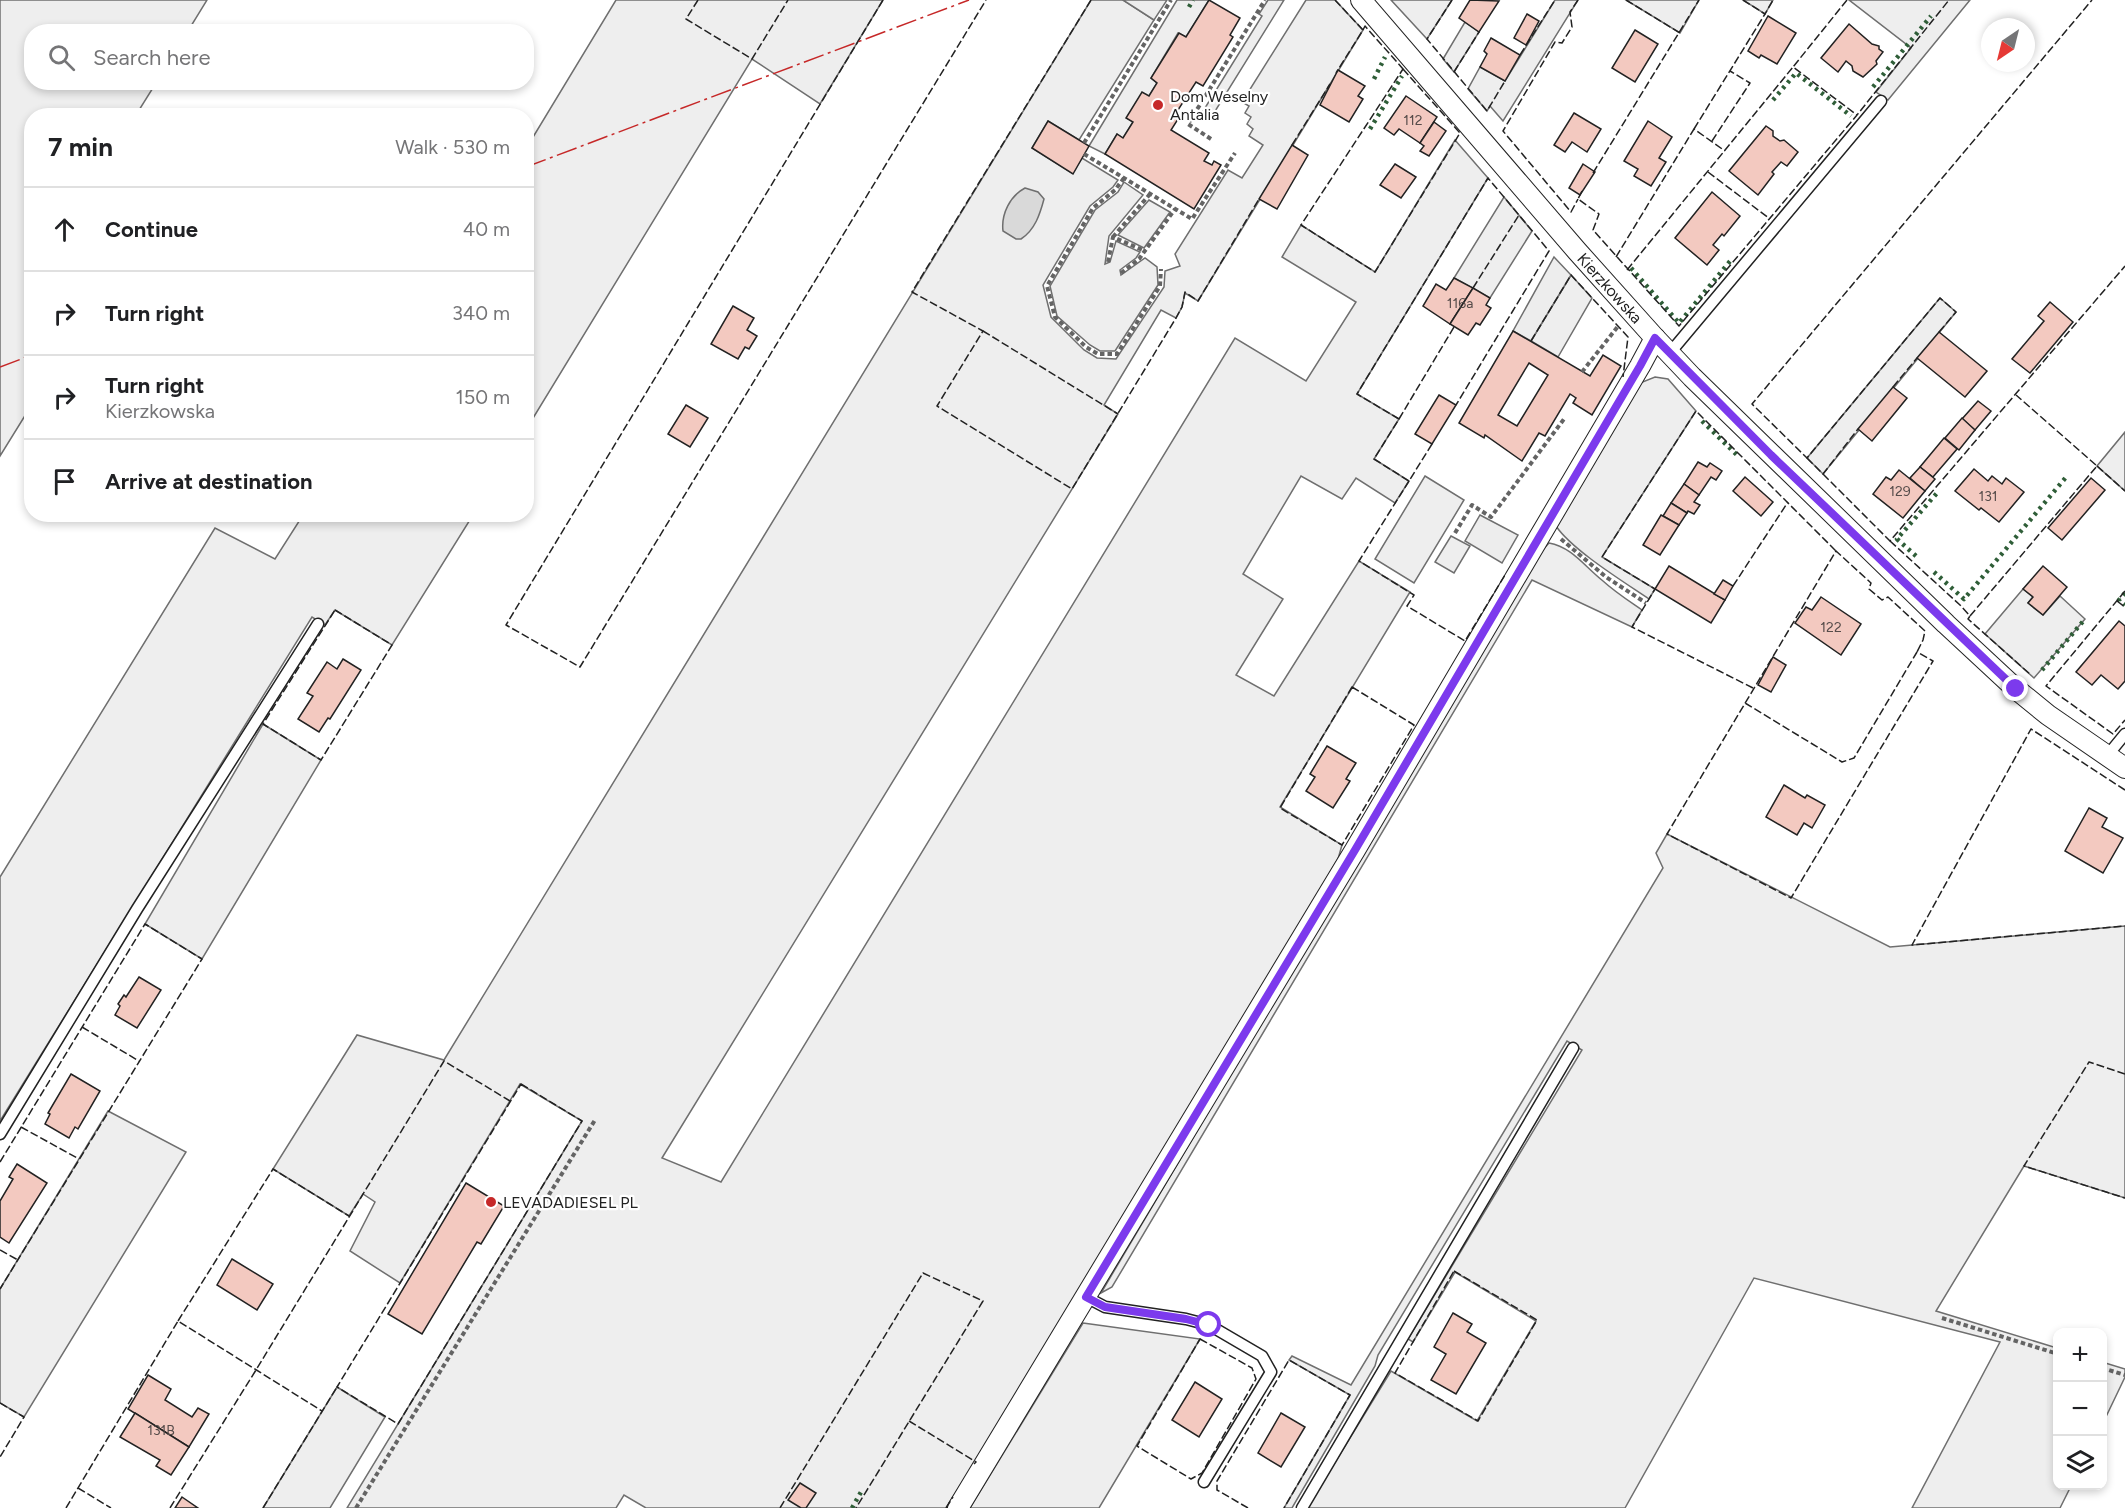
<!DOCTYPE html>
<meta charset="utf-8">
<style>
:root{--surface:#fff;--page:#f2f2f2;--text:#202124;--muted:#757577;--line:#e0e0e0}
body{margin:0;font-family:Figtree,sans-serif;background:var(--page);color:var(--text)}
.controls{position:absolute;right:18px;bottom:18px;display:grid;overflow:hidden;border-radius:12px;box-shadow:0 3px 9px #0003}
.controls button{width:54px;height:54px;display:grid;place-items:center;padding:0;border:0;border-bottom:2px solid var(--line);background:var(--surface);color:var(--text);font:30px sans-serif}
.compass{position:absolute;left:1981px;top:18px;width:54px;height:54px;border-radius:50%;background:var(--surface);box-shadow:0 3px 9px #0003;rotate:215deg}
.stop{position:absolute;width:18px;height:18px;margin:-14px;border:4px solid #7c3aed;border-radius:50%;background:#fff}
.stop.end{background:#7c3aed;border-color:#fff;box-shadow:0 2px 6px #0008}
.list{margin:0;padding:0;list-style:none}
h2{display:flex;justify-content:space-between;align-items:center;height:78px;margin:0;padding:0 24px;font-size:26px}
h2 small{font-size:20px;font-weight:400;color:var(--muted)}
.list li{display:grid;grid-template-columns:39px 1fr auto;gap:18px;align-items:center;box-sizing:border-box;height:84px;padding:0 24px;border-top:2px solid var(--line)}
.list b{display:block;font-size:22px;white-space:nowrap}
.list p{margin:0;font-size:20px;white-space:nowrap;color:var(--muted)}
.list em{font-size:20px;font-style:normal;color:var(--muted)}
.icon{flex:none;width:33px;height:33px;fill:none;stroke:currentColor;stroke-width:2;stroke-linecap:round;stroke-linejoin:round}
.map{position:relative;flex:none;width:2125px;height:1508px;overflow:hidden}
.search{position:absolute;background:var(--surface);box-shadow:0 3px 9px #0003;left:24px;top:24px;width:510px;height:66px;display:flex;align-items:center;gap:15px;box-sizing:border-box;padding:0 21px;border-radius:24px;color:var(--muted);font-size:22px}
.panel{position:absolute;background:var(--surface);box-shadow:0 3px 9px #0003;left:24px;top:108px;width:510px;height:414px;border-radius:24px}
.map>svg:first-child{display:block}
</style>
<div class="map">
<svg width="2125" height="1508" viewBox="0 0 2125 1508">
<rect width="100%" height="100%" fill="#fff"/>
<!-- green -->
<g fill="#eee" stroke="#6f6f6f" stroke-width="1.5">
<path d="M0 0H207L188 31 32 32V82L156 83 136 115 32 116V286L27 294 32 297 31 406 0 456Z"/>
<path d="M616 0H883L820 104 752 59 527 428V147Z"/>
<path d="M1091 0H1123L1154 20 1079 140 1048 121 1032 148 1072 173 1082 158 1118 180 1113 187 1090 206 1043 285 1051 317 1084 350 1097 358 1116 359 1164 287 1165 271 1180 266 1175 254 1228 170 1242 178 1263 145 1249 136 1253 129 1247 124 1251 117 1245 113 1249 106 1242 102 1306 0H1335L1363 30 1198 301 1185 293 1182 307 1176 318 1161 310 1104 405 1118 414 662 1158 721 1182 1235 338 1306 381 1356 302 1282 257 1301 225 1375 272 1455 140 1488 178 1357 394 1399 419 1374 459 1409 481 1395 503 1356 478 1342 499 1301 476 1243 574 1283 599 1236 675 1274 696 1359 561 1410 592 1280 807 1342 845 1338 859 1071 1312 946 1508H646L624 1495 616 1508H347L582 1121 520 1084 400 1283 350 1251 375 1202 363 1194 349 1216 273 1169 357 1035 444 1060Z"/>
<path d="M1177 0H1209L1186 37 1178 33 1151 78 1157 83 1149 96 1127 118 1133 122 1123 138 1117 134 1105 154 1089 146Z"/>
<path d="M1268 0H1284L1209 121 1200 116 1262 16 1259 14Z"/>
<path d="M1391 0H1452L1427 39Z"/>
<path d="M1555 0H1578L1503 121 1490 106 1487 111 1468 89 1480 67 1505 81Z"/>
<path d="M1626 0H1699L1680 33Z"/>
<path d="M1743 0H1773L1765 14Z"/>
<path d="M1849 0H1970L1888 100 1876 92 1911 48Z"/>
<path d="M1465 22 1479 32 1454 72 1443 59Z"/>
<path d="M1124 182 1143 195 1109 236 1105 264 1110 262 1116 241 1140 252 1136 258 1120 270 1121 275 1145 258 1157 267 1158 285 1115 351H1100L1090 345 1057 316 1050 286 1095 210 1118 192Z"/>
<path d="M1504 197 1532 231 1490 298 1454 278Z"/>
<path d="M1149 200 1170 212 1144 248 1118 235Z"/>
<path d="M1571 275 1592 298 1558 357 1531 341Z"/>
<path d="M1940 298 1956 312 1823 474 1807 458Z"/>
<path d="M1655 377 1668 379 1696 411 1602 557 1655 589 1649 599C1624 582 1572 550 1556 526L1640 383Z"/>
<path d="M2125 432V491L2097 466Z"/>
<path d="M1425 476 1464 500 1414 583 1375 559Z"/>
<path d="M303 515H473L392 645 335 610 325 625 312 617 0 1121V877L215 528 275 559Z"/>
<path d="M1451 536 1470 546 1454 573 1435 562Z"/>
<path d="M1549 543C1572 547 1585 567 1603 581 1615 592 1629 601 1642 610L1632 627 1532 580 1112 1287 1101 1293 1538 555Z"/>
<path d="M2023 589 2033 597 2028 603 2043 615 2060 596 2085 619 2034 678 1985 634Z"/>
<path d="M263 724 321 760 202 959 145 924Z"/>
<path d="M1667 834 1890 947 2125 926V1198L2024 1166 1936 1311 2057 1348 2058 1486H2071L2060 1508H1912L2000 1342 1754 1278 1625 1508H1307L1391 1371 1477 1421 1536 1321 1455 1272 1413 1342 1408 1339 1582 1050 1567 1041 1378 1355 1375 1366 1292 1508H1284L1350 1395 1289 1360 1292 1356 1351 1385 1663 868 1656 853Z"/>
<path d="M108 1111 186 1152 24 1417 0 1403V1289Z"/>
<path d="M1083 1323 1200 1339 1099 1508H970Z"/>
<path d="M2102 1362 2125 1369V1377L2103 1423Z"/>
<path d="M337 1387 385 1417 330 1508H263Z"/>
</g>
<!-- parking -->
<g fill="#ededed" stroke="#6f6f6f" stroke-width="1.5">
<path d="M1123 0H1167L1154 20Z"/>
<path d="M1554 257 1571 275 1531 341 1513 331Z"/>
<path d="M1480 515 1518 535 1502 563 1465 541Z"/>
</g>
<!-- water -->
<path fill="#d9d9d9" stroke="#6f6f6f" stroke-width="1.5" d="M1025 188 1038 192 1044 199C1040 214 1035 230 1021 239H1016L1003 231C1001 214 1010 196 1025 188Z"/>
<!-- building -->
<g fill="#f3c9c0" stroke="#222" stroke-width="1.5" fill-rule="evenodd">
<path d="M1209 0 1240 18 1230 35 1233 37 1203 86 1196 82 1176 113 1180 116 1171 130 1209 153 1204 161 1212 165 1214 161 1221 165 1194 209 1105 154 1117 134 1123 138 1133 122 1126 118 1142 92 1149 96 1157 83 1151 78 1179 33 1186 37Z"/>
<path d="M1470 0 1499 1 1479 32 1459 18Z"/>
<path d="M1527 14 1539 21 1526 45 1514 38Z"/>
<path d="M1768 16 1796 33 1777 64 1761 55 1759 58 1748 51Z"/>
<path d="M1849 24 1872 44 1879 46V49L1883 52 1876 61 1877 64 1863 77 1853 71 1852 66 1846 61 1838 72 1821 58Z"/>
<path d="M1635 30 1658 44 1635 82 1612 68Z"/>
<path d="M1491 38 1520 55 1505 81 1480 67 1487 54 1484 51Z"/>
<path d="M1338 70 1365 86 1358 96 1363 99 1349 122 1320 105Z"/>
<path d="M1406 96 1437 117 1420 143 1399 129 1394 135 1384 128Z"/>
<path d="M1574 113 1601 129 1587 152 1572 142 1565 152 1554 145Z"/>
<path d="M1048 121 1089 146 1073 174 1032 148Z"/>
<path d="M1648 121 1672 137 1659 158 1666 162 1651 186 1634 176 1638 169 1624 161Z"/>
<path d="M1434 122 1446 131 1429 156 1420 151 1424 146 1420 143Z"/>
<path d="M1766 126 1773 131V136L1780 141 1784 140 1798 152 1787 166 1781 162 1772 172 1774 174 1758 195 1729 171Z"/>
<path d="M1292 145 1308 155 1277 209 1259 199Z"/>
<path d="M1395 164 1416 177 1401 198 1380 185Z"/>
<path d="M1583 164 1595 172 1580 195 1569 188Z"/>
<path d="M1712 192 1740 216 1724 236 1722 234 1713 245 1719 250 1707 265 1675 238Z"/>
<path d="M1454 278 1473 288 1450 324 1423 306 1436 284 1446 290Z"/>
<path d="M1473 288 1490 298 1486 305 1491 308 1480 325 1476 323 1468 335 1450 324Z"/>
<path d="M2050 302 2073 322 2030 373 2012 359 2044 321 2038 316Z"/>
<path d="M733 306 754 318 747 330 757 336 749 349 745 347 738 359 711 344Z"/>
<path d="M1513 331 1590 376 1603 355 1621 366 1592 415 1573 403 1576 398 1570 394 1545 436 1539 433 1522 461 1485 435 1484 438 1459 423ZM1529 363 1548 375 1517 426 1498 415Z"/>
<path d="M1939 332 1987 371 1965 397 1917 358Z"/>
<path d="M1893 387 1907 398 1872 441 1858 429Z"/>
<path d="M1439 395 1456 405 1432 444 1415 434Z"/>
<path d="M1978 401 1991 411 1975 430 1962 419Z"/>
<path d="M686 405 708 418 690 447 668 434Z"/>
<path d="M1962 418 1975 430 1959 450 1945 438Z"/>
<path d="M1944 438 1957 449 1933 477 1920 467Z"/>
<path d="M1698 462 1707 467 1710 463 1722 471 1716 480 1711 477 1699 495 1684 484Z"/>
<path d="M1920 467 1935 479 1925 491 1910 478Z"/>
<path d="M1974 469 1988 481 1992 476 2002 484 2006 478 2024 492 1999 522 1981 508 1979 510 1955 491Z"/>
<path d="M1899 470 1925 491 1903 518 1873 494 1886 477 1891 480Z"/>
<path d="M1745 477 1773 502 1761 516 1733 491Z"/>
<path d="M2091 478 2105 490 2062 540 2048 528Z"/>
<path d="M1684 484 1699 495 1694 502 1700 505 1694 514 1688 511 1687 513 1671 503Z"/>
<path d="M1671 503 1687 513 1679 525 1663 516Z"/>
<path d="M1661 515 1679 525 1660 555 1643 545Z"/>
<path d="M1669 566 1725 600 1711 623 1655 589Z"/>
<path d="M2043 566 2067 587 2043 615 2028 603 2033 597 2023 589Z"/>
<path d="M1723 580 1733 586 1725 600 1714 594Z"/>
<path d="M1821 597 1861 624 1841 655 1795 623 1806 607 1812 610Z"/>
<path d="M2119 621 2125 626V681L2118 689 2101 675 2092 685 2076 672Z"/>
<path d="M1773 657 1786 665 1771 692 1758 685Z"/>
<path d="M343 659 361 670 330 719 328 718 319 732 298 719 313 696 307 693 327 662 337 669Z"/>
<path d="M1327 746 1356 763 1346 779 1350 781 1333 808 1306 791 1315 777 1310 774Z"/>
<path d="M1784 785 1805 798 1807 795 1825 805 1812 828 1804 823 1797 835 1766 817Z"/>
<path d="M2089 808 2107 818 2102 827 2123 838 2103 873 2065 851Z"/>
<path d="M139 977 161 990 137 1028 115 1015 120 1006 118 1004 124 995 126 997Z"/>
<path d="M71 1074 100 1091 78 1129 75 1127 69 1138 45 1124 50 1114 48 1113Z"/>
<path d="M17 1164 47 1183 9 1243 0 1237V1201L13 1179 9 1177Z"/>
<path d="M466 1183 504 1206 481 1244 477 1242 422 1334 388 1314Z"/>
<path d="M232 1259 273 1284 257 1310 217 1285Z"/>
<path d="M1453 1313 1472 1324 1467 1332 1486 1343 1456 1394 1431 1380 1446 1354 1434 1347Z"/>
<path d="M148 1375 171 1389 165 1400 192 1417 198 1408 209 1414 189 1447 128 1409Z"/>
<path d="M1195 1382 1222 1399 1199 1437 1172 1420Z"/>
<path d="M135 1413 189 1447 171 1475 156 1466 160 1460 120 1437Z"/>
<path d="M1281 1413 1305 1427 1281 1467 1258 1453Z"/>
<path d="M800 1483 816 1493 806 1508H801L788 1500Z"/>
<path d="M182 1497 198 1508H175Z"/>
</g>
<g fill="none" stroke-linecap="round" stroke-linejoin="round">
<!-- service casing -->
<g stroke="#222" stroke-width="13">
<g id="service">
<path d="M1669 354 1881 101"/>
<path d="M2107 756 2125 734"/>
<path d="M0 1134 137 909 318 624"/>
<path d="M1086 1297 1105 1307 1186 1319 1209 1325 1262 1356 1271 1372 1204 1482"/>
<path d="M1302 1508 1573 1048"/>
</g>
</g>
<!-- minor casing -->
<g stroke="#222" stroke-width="22">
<g id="minor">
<path d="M1361 0 1577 251 1655 338 1692 377 1946 624 2016 689 2048 715 2125 768"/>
<path d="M958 1508 1355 850 1640 366 1655 338"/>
</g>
</g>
<!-- path -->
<g stroke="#646464" stroke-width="4" stroke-dasharray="4.5 3" stroke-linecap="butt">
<path d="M1211 139 1188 124 1265 0"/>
<path d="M1084 143 1171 0"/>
<path d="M1084 154 1192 219 1235 153"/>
<path d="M1124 178 1115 190 1093 208 1047 286 1055 317 1086 347 1098 354H1117L1160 286 1161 269"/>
<path d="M1113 237 1150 194"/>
<path d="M1108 262 1113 237 1145 251"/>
<path d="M1121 273 1139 259 1175 209"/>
<path d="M1582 372 1619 325"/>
<path d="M1455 533 1472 505 1491 517 1564 419"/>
<path d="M1561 539 1606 577 1646 603"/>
<path d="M1942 1318 2058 1354"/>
<path d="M2102 1368 2125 1375"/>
<path d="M356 1508 595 1120"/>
</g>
<!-- service -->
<use href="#service" stroke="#fff" stroke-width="10"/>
<!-- minor -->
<use href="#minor" stroke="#fff" stroke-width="20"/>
<!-- hedge -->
<g stroke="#2f5e38" stroke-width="4.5" stroke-dasharray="3 4.5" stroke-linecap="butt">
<path d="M1189 7 1193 0"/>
<path d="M1374 79 1385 57"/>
<path d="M1873 87 1931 16"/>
<path d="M1773 100 1796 73 1851 116"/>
<path d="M1370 129 1402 76"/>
<path d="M1631 268 1679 323 1731 260"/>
<path d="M1702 421 1739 457"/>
<path d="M1916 556 1897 539 1937 493"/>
<path d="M1934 572 1964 599 2067 476"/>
<path d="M2125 593 2119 600 2125 605"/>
<path d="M2042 670 2085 619"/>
<path d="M852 1508 861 1492"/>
</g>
<!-- fence -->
<g stroke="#222" stroke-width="1.5" stroke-dasharray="8 3" stroke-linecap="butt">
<path d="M698 0 686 19 752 59 788 0"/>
<path d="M883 0 506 625 580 667 986 0"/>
<path d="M1091 0 912 292 983 331 937 406 1072 489 1176 318 1182 307 1185 292 1198 301 1259 199"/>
<path d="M1335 0 1363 30 1336 73"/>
<path d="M1452 0 1427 39 1487 111 1505 81"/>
<path d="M1578 0 1570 12 1572 27 1562 43 1555 42 1503 131 1571 212 1578 199"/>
<path d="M1626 0 1680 33"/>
<path d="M1743 0 1765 14 1773 0"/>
<path d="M1847 0 1793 67 1857 115"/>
<path d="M1363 30 1365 26 1403 69"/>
<path d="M1520 55 1555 0"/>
<path d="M1403 69 1460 133 1375 272 1301 225Z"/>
<path d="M1454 72 1479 32"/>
<path d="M1694 129 1765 14"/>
<path d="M1712 141 1750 83 1730 71"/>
<path d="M1292 145 1330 84"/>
<path d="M1708 172 1770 219"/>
<path d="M1593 173 1699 0"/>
<path d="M1582 191 1578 199 1599 214 1593 230 1679 326 1857 115 1949 0"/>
<path d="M1616 257 1694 129 1725 151"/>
<path d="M1627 270 1793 67"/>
<path d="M1473 288 1519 215"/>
<path d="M983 331 1118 414"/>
<path d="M1939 332 1956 312 1940 298 1807 458 1752 404 2092 0"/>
<path d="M1531 341 1571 275 1628 337 1623 377"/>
<path d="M1893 387 1917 358"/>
<path d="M1399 419 1454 327"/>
<path d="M1432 444 1409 481 1374 459 1399 419 1357 394 1488 178 1549 251 1456 405"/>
<path d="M1807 458 1823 474 1858 429"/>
<path d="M2097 466 2125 491"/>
<path d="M1823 474 1890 541 2125 266"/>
<path d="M1409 481 1359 561 1414 595 1407 606 1465 641 1505 575"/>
<path d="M1890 541 1960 605 1970 616 1968 619 2031 675"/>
<path d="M1733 586 1788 502"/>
<path d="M2125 591 2046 686 2113 734 2125 720"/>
<path d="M2117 601 2125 607"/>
<path d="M335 610 392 645 321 760 263 724Z"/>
<path d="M1970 616 2097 466 2016 395"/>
<path d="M1352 687 1414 725 1342 845 1280 808Z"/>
<path d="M1753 688 1632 627 1655 589 1602 557 1696 411 1836 551"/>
<path d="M1745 703 1842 762 1854 758 1917 652 1933 661 1791 898 1667 834 1836 551 1871 583 1869 589 1882 600 1888 597 1925 631 1923 640 1917 652"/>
<path d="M2125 790 2031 729 1912 945 2125 926"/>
<path d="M82 1027 139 1061"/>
<path d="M2125 1074 2089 1062 2024 1166 2125 1198"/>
<path d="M521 1084 582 1121 398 1424 337 1387Z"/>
<path d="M21 1127 79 1159"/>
<path d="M0 1162 145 924 202 959 0 1289"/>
<path d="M0 1250 18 1260"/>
<path d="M1454 1271 1537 1320 1478 1421 1395 1373Z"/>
<path d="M178 1321 273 1169 349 1216"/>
<path d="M1200 1339 1252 1368 1256 1379 1202 1473 1191 1479 1137 1446Z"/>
<path d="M0 1403 24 1417 0 1457"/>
<path d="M909 1421 976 1462 974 1464"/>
<path d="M78 1488 111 1508"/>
<path d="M66 1508 178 1321 322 1411"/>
<path d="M170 1508 256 1370 444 1061 510 1101"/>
<path d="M263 1508 337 1387"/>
<path d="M780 1508 923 1273 983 1301 856 1508"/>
<path d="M946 1508 953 1497"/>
<path d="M1248 1508 1217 1490V1481L1289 1360 1350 1395 1284 1508"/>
</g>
<!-- power -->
<g stroke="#c62828" stroke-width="1.5" stroke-dasharray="21 4.5 3 4.5" stroke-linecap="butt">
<path d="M526 167 969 0"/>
<path d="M0 367 32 355"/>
</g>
</g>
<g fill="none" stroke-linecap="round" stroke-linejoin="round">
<!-- route -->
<path stroke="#7c3aed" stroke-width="8" d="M1209 1325 1186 1319 1105 1307 1086 1297 1355 850 1640 366 1655 338 1771 455 2016 689"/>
</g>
<!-- markers -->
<g fill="#c62828" stroke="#fff" stroke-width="2">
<circle cx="1158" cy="105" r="6"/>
<circle cx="491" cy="1202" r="6"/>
</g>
<g text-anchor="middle" stroke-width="4.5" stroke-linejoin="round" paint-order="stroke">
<!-- number labels -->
<g font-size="14" fill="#564c4a">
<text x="1413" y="125">112</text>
<text x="1460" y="308">116a</text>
<text x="1900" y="496">129</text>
<text x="1988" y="501">131</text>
<text x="1831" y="632">122</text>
<text x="161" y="1435">131B</text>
</g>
<!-- poi labels -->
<g font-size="16" fill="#222" stroke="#fff" text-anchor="start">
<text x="1170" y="102">Dom Weselny<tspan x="1170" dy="18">Antalia</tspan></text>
<text x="503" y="1208">LEVADADIESEL PL</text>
</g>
<!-- street labels -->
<g font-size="16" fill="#222" stroke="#fff">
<text transform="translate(1610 288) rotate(48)" y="6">Kierzkowska</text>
</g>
</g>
</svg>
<div class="controls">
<button>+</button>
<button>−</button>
<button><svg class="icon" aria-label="layers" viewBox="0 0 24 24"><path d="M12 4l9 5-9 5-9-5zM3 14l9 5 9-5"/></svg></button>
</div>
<svg class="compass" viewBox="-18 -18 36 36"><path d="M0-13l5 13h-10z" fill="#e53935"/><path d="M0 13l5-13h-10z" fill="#757577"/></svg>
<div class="stop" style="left:1209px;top:1325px"></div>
<div class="stop end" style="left:2016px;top:689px"></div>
<div class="search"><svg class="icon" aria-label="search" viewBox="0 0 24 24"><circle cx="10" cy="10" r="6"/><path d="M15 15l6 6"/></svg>Search here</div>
<section class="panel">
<h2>7 min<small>Walk · 530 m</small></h2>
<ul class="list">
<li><svg class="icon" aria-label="ahead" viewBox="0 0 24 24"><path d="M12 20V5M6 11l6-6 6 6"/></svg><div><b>Continue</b></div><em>40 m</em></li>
<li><svg class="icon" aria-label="right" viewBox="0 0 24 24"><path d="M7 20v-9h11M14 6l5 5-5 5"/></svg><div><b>Turn right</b></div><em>340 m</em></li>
<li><svg class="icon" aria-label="right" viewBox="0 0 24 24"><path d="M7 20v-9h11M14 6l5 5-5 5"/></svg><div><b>Turn right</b><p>Kierzkowska</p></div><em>150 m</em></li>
<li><svg class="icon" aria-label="arrive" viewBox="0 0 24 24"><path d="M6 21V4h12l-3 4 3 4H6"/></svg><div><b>Arrive at destination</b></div></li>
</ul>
</section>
</div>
